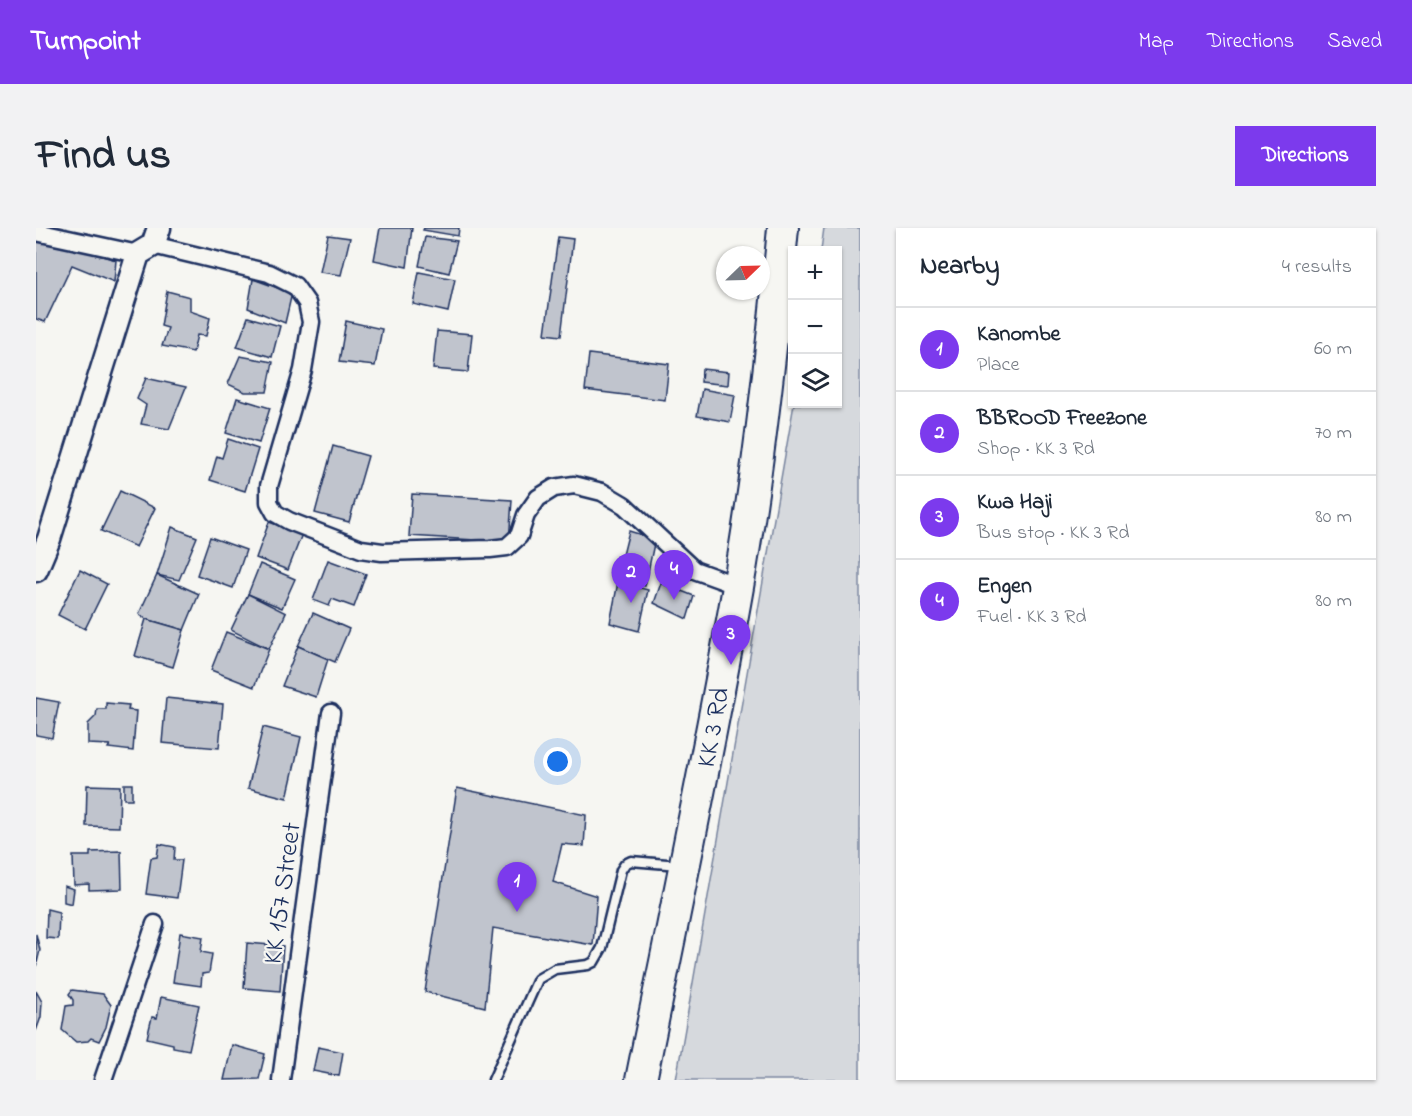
<!DOCTYPE html>
<meta charset="utf-8">
<style>
:root{--surface:#fff;--page:#f2f2f3;--text:#1f2937;--muted:#747a83;--line:#e0e1e3;--accent:#7c3aed}
body{margin:0;font-family:"Indie Flower",sans-serif;background:var(--page);color:var(--text)}
.controls{position:absolute;right:18px;top:18px;display:grid;overflow:hidden;border-radius:0px;box-shadow:0 2px 4px #0004}
.controls button{width:54px;height:54px;display:grid;place-items:center;padding:0;border:0;border-bottom:2px solid var(--line);background:var(--surface);color:var(--text);font:30px sans-serif}
.compass{position:absolute;left:680px;top:18px;width:54px;height:54px;border-radius:50%;background:var(--surface);box-shadow:0 2px 4px #0004;rotate:67deg}
.you{position:absolute;left:522px;top:534px;width:21px;height:21px;margin:-15px;border:4px solid #fff;border-radius:50%;background:#1a73e8;box-shadow:0 0 0 9px #1a73e833}
.badge{display:grid;place-items:center;width:39px;height:39px;border-radius:50%;background:var(--accent);color:#fff;font-size:20px;font-weight:700}
.pin{position:absolute;translate:-50% -50px;filter:drop-shadow(0 2px 3px #0008)}
.pin::after{content:'';position:absolute;top:32px;width:21px;height:18px;background:inherit;clip-path:polygon(0 0,100% 0,50% 100%)}
.list{margin:0;padding:0;list-style:none}
h2{display:flex;justify-content:space-between;align-items:center;height:78px;margin:0;padding:0 24px;font-size:26px}
h2 small{font-size:20px;font-weight:400;color:var(--muted)}
.list li{display:grid;grid-template-columns:39px 1fr auto;gap:18px;align-items:center;box-sizing:border-box;height:84px;padding:0 24px;border-top:2px solid var(--line)}
.list b{display:block;font-size:22px;white-space:nowrap}
.list p{margin:0;font-size:20px;white-space:nowrap;color:var(--muted)}
.list em{font-size:20px;font-style:normal;color:var(--muted)}
.icon{flex:none;width:33px;height:33px;fill:none;stroke:currentColor;stroke-width:2;stroke-linecap:round;stroke-linejoin:round}
.map{position:relative;flex:none;width:824px;height:852px;overflow:hidden;border-radius:0px}
header{display:flex;align-items:center;gap:36px;box-sizing:border-box;height:84px;padding:0 30px;background:var(--accent);color:#fff}
header strong{font-size:28px}
nav{display:flex;gap:33px;margin-inline-start:auto;font-size:21px}
.intro{display:flex;align-items:center;justify-content:space-between;box-sizing:border-box;height:144px;padding:0 36px}
h1{margin:0;font-size:42px}
.button{padding:15px 27px;border-radius:0px;background:var(--accent);color:#fff;font-size:21px;font-weight:700}
main{display:flex;gap:36px;padding:0 36px}
aside{flex:1;background:var(--surface);border-radius:0px;box-shadow:0 2px 4px #0004}
.map>svg:first-child{display:block}
</style>
<header>
<strong>Turnpoint</strong>
<nav><a>Map</a><a>Directions</a><a>Saved</a></nav>
</header>
<div class="intro"><h1>Find us</h1><a class="button">Directions</a></div>
<main>
<div class="map">
<svg width="824" height="852" viewBox="0 0 824 852">
<rect width="100%" height="100%" fill="#f6f6f2"/>
<filter id="ink" filterUnits="userSpaceOnUse"><feTurbulence type="fractalNoise" baseFrequency=".0167" numOctaves="2"/><feDisplacementMap in="SourceGraphic" scale="12" xChannelSelector="R" yChannelSelector="G"/><feConvolveMatrix kernelMatrix="1 2 1 2 8 2 1 2 1" color-interpolation-filters="sRGB"/></filter>
<g filter="url(#ink)">
<!-- green -->
<path fill="#d6d9dd" stroke="#78849e" stroke-width="1.5" d="M788 0H824V852H640L758 176H802V22H785Z"/>
<!-- building -->
<g fill="#c0c4cd" stroke="#1b2f5e" stroke-width="1.5">
<path d="M344 0H376L371 39 338 32Z"/>
<path d="M388 0H423L422 8 387 2Z"/>
<path d="M292 7 314 10 305 47 284 44Z"/>
<path d="M0 9 80 32 78 54 36 37 9 94 0 91Z"/>
<path d="M389 9 421 13 413 45 383 38Z"/>
<path d="M522 9 537 11 525 108 509 106Z"/>
<path d="M383 44 419 51 412 84 377 76Z"/>
<path d="M217 51 256 65 249 95 212 80Z"/>
<path d="M131 63 154 69V83L174 90 170 108 161 107 157 124 126 118 132 100 125 98Z"/>
<path d="M212 89 244 98 236 129 201 119Z"/>
<path d="M310 93 346 101 339 138 303 134Z"/>
<path d="M401 103 436 106 432 144 397 141Z"/>
<path d="M553 126 633 136 629 172 549 162Z"/>
<path d="M204 128 237 134 231 164H209L192 156Z"/>
<path d="M666 141 693 144 692 157 665 154Z"/>
<path d="M110 150 150 159 133 201 105 196 110 177 101 171Z"/>
<path d="M666 161 699 167 694 194 661 188Z"/>
<path d="M201 170 234 180 223 215 190 205Z"/>
<path d="M192 211 222 221 209 263 174 252 181 228 186 230Z"/>
<path d="M297 218 332 228 313 294 279 285Z"/>
<path d="M84 263 119 280 100 319 65 303Z"/>
<path d="M376 266 476 272 473 314 373 308Z"/>
<path d="M233 294 266 306 252 342 220 330Z"/>
<path d="M136 299 161 309 143 352 121 347Z"/>
<path d="M593 303 619 311 609 358 581 351Z"/>
<path d="M174 309 210 322 197 360 161 347Z"/>
<path d="M292 332 330 346 318 379 296 371 293 378 277 372Z"/>
<path d="M224 336 259 351 246 380 212 366Z"/>
<path d="M44 342 71 356 49 401 22 387Z"/>
<path d="M121 347 163 366 148 402 110 391 103 386Z"/>
<path d="M582 354 612 362 603 403 574 395Z"/>
<path d="M625 355 658 368 651 391 618 375Z"/>
<path d="M212 366 250 385 233 421 195 402Z"/>
<path d="M277 385 313 401 299 434 262 418Z"/>
<path d="M110 391 148 402 137 439 99 428Z"/>
<path d="M190 404 233 421 218 459 175 442Z"/>
<path d="M262 418 292 431 280 469 246 458Z"/>
<path d="M0 470 23 474 16 510 0 507Z"/>
<path d="M130 470 187 476 183 520 126 515Z"/>
<path d="M70 475 93 477 92 482 100 483 97 523 72 520 74 517 52 516V496L60 488 61 481H70Z"/>
<path d="M227 499 265 509 251 570 212 560Z"/>
<rect x="88" y="556" width="8" height="15"/>
<path d="M51 557 84 558 83 599 50 598Z"/>
<path d="M421 560 550 587 548 618 526 616 517 654 561 668 557 717 457 700 449 779 389 764Z"/>
<path d="M123 616 139 619 138 632H146L141 670 110 666 115 630 121 629Z"/>
<path d="M85 623 86 661 53 662V656L38 657 37 628H54V624Z"/>
<path d="M28 658 38 661 36 676 28 674Z"/>
<path d="M11 681 23 684 22 711 10 710Z"/>
<path d="M144 705 167 709 165 724 176 726 173 745 166 746 165 758 137 754Z"/>
<path d="M0 706 4 722 0 739Z"/>
<path d="M211 715 247 718 244 763 208 760Z"/>
<path d="M36 762 67 766 75 777 70 799 63 813 55 810 52 813 40 814 26 802 30 778 37 777V772L33 766Z"/>
<path d="M0 763 6 774 5 789 0 803Z"/>
<path d="M125 769 163 777 153 822 137 819V816L111 810 116 789 121 790Z"/>
<path d="M196 817 229 826 223 851 188 852Z"/>
<path d="M282 819 307 824 303 848 277 843Z"/>
</g>
<g fill="none" stroke-linecap="round" stroke-linejoin="round">
<!-- lane casing -->
<g stroke="#1b2f5e" stroke-width="13">
<path id="lane" d="M457 852 502 751 519 741 552 737 558 734 566 720 585 642 589 636 595 633 643 637"/>
</g>
<!-- street casing -->
<g stroke="#1b2f5e" stroke-width="21">
<g id="street">
<path d="M0 4 102 26"/>
<path d="M117 17 233 45 259 58 271 75 275 94 267 142 233 258V274L239 285 253 293 325 321 346 324 454 321 471 319 483 308 490 287 502 270 518 260 538 257 566 264 588 277 658 342 702 358"/>
<path d="M67 852 119 696"/>
<path d="M245 852 295 485"/>
</g>
</g>
<!-- secondary casing -->
<g stroke="#1b2f5e" stroke-width="27">
<path id="secondary" d="M0 342 13 311 102 26 117 17 123 0"/>
</g>
<!-- highway casing -->
<g stroke="#1b2f5e" stroke-width="34">
<g id="highway">
<path id="s1" d="M605 852C638 688 673 524 702 359 723 241 736 120 747 0"/>
</g>
</g>
<!-- lane -->
<use href="#lane" stroke="#f6f6f2" stroke-width="8"/>
<!-- street -->
<use href="#street" stroke="#f6f6f2" stroke-width="16"/>
<!-- secondary -->
<use href="#secondary" stroke="#f6f6f2" stroke-width="22"/>
<!-- highway -->
<use href="#highway" stroke="#f6f6f2" stroke-width="30"/>
</g>
</g>
<g text-anchor="middle" stroke-width="4.5" stroke-linejoin="round" paint-order="stroke">
<!-- street labels -->
<g font-size="27" fill="#1b2f5e" stroke="#f6f6f2">
<text dy="9" stroke="none"><textPath href="#s1" startOffset="360">KK 3 Rd</textPath></text>
<text transform="translate(245 665) rotate(-82)" y="9">KK 157 Street</text>
</g>
</g>
</svg>
<div class="controls">
<button>+</button>
<button>−</button>
<button><svg class="icon" aria-label="layers" viewBox="0 0 24 24"><path d="M12 4l9 5-9 5-9-5zM3 14l9 5 9-5"/></svg></button>
</div>
<svg class="compass" viewBox="-18 -18 36 36"><path d="M0-13l5 13h-10z" fill="#e53935"/><path d="M0 13l5-13h-10z" fill="#747a83"/></svg>
<div class="you"></div>
<div class="pin badge" style="left:481px;top:684px">1</div>
<div class="pin badge" style="left:595px;top:375px">2</div>
<div class="pin badge" style="left:695px;top:437px">3</div>
<div class="pin badge" style="left:638px;top:372px">4</div>
</div>
<aside>
<h2>Nearby<small>4 results</small></h2>
<ul class="list">
<li><span class="badge">1</span><div><b>Kanombe</b><p>Place</p></div><em>60 m</em></li>
<li><span class="badge">2</span><div><b>BBROOD Freezone</b><p>Shop · KK 3 Rd</p></div><em>70 m</em></li>
<li><span class="badge">3</span><div><b>Kwa Haji</b><p>Bus stop · KK 3 Rd</p></div><em>80 m</em></li>
<li><span class="badge">4</span><div><b>Engen</b><p>Fuel · KK 3 Rd</p></div><em>80 m</em></li>
</ul>
</aside>
</main>
